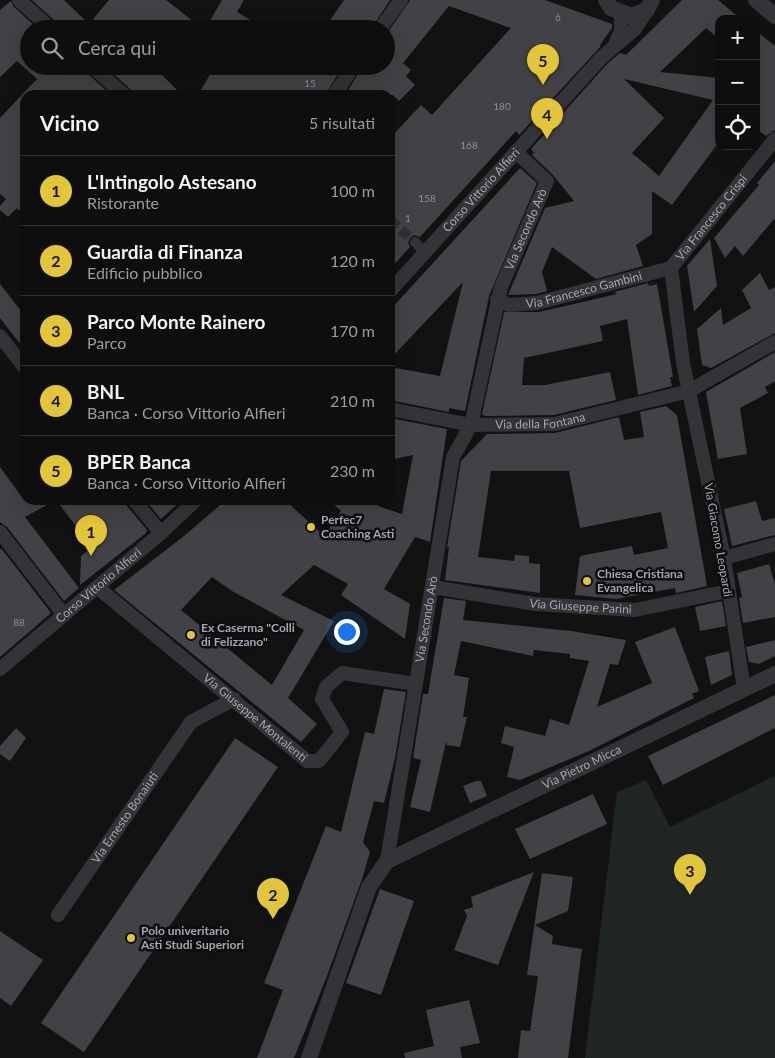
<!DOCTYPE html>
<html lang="it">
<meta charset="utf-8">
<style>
:root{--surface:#0e0e0e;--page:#171717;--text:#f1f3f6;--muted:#9b9c9e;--line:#2e2e2e;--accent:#e3c53a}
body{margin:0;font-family:Lato,sans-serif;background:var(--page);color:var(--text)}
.controls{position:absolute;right:15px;top:15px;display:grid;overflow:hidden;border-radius:10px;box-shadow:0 5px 20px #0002}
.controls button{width:45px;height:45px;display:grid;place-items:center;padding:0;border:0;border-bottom:1px solid var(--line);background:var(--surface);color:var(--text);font:25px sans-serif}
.you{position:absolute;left:346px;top:631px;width:18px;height:18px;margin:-12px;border:4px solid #fff;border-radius:50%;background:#1a73e8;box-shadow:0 0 0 8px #1a73e833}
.badge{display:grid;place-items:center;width:32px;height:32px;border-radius:50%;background:var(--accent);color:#111;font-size:16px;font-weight:700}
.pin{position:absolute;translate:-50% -41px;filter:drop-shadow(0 1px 2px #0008)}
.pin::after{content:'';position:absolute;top:26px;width:18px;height:15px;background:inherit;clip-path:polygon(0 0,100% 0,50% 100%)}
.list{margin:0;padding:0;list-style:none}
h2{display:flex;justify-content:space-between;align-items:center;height:65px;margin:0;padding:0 20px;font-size:21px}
h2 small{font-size:16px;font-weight:400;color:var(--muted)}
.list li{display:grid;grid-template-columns:32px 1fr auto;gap:15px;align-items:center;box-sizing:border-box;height:70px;padding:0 20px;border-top:1px solid var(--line)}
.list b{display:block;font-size:19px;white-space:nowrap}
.list p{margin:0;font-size:16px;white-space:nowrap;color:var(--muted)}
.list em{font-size:16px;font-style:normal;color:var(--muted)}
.icon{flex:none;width:28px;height:28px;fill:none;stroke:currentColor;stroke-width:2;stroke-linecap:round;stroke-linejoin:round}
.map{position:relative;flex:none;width:775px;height:1058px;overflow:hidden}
.search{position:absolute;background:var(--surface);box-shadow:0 5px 20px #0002;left:20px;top:20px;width:375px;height:55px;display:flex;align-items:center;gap:12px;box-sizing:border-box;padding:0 18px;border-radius:28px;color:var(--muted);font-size:19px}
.panel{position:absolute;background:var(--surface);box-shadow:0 5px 20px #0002;left:20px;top:90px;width:375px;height:415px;border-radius:15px}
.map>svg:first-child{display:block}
</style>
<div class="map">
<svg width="775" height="1058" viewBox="0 0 775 1058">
<rect width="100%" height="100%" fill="#121213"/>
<!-- green -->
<path fill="#202722" d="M775 776V1058H585L617 792 646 780 670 827Z"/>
<!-- building -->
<g fill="#414146" fill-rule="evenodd">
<path d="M32 0H64L89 24 109 0H166L203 29H60L57 23Z"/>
<path d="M222 0H244L237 12 265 29H205Z"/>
<path d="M344 0H390L371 29H324Z"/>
<path d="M410 0H545L612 24V28L600 45 601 46 519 135 516 131 420 237 414 235 410 238 408 243 410 247 390 269V138L421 105 432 115 511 28 449 6 403 63 411 70 406 76 415 85 399 101 393 95H345L363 66H386V35Z"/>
<path d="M682 0H718L741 19H719V39L706 28 660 72 719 78V142L672 205 652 191V234L636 245 643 266 596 279 552 247 542 272 547 291 536 294 508 295 545 208 574 201 553 175 532 155 534 153 531 149 608 63 620 53 626 55ZM624 79 713 100 659 176 632 153 664 118Z"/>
<path d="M11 1 13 6 38 29H29V66H83L86 72 111 95H25V216L17 208 8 217 0 210V206L6 199 0 194V118L37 79 17 61 0 77V10Z"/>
<path d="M756 31 775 46V130L766 136 756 129Z"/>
<path d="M105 66H153L182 95H133L130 89Z"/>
<path d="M215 66H343L325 95H198Z"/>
<path d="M775 161V218L743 256 735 246 725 258 714 238 759 185 757 183Z"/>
<path d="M520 168 537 183 489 296 465 411 449 408V412L390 400V367L440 376 463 282 390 359V310Z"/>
<path d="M710 239 717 286 694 312 687 266Z"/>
<path d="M760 273 769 290 775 287V333L711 368 702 365 697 329 721 308 723 325 751 308 742 290Z"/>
<path d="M648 283 649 286 657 284 673 377H670L672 386 638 395 627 319 600 326 603 341 524 358 522 385H545L610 372 616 400 554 415 485 416 482 414 504 312H539L617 294 614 292Z"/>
<path d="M0 284 25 316V350L0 318Z"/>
<path d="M775 352V381L765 387 768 393 740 408 747 454 718 459 706 392Z"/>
<path d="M666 406 677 415 707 586 676 593 675 588 616 599 575 595 580 556 632 546 634 555 668 548 661 512 580 528 569 471H491L478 557 514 561 515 555 529 556V563L540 564V593L445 580 449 547H447L461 461 487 434 555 433 619 417 624 440 644 437 640 412Z"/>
<path d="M390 418 447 429 430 542 415 537 384 589 410 604 405 639 341 595 348 584 314 565 281 595 334 621 288 698 317 724 301 742 114 590 184 536 226 500H285L324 536 341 511 329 500H372L378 506 402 514 413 455 390 460ZM212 577 232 591 304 630 272 685 181 610Z"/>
<path d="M0 467 24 500H125L127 506 147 530 146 533 80 585 81 556 92 547 56 500 25 517 79 588 64 601 7 527 0 522Z"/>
<path d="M145 500H182L161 519Z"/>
<path d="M756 501 762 521 775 518V535L732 546 724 509Z"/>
<path d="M1 548 51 613 0 657V550Z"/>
<path d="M769 564 775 584V617L743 623 739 598 742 597 737 573Z"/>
<path d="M444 598 466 601 463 620 571 631 626 640 618 665 610 664 597 707 652 683 635 642 675 627 699 691 692 694 694 698 589 751 520 780 507 777 514 747 501 743 505 726 545 736 550 719 569 725 589 661 570 658V654L534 650 533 656 461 641 454 675 469 678 463 717H467L460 747 447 745 446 742 430 812 410 807 421 760 413 758 423 694H428Z"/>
<path d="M722 601 726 626 700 631 695 607Z"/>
<path d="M775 640V656L759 664 749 662 746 647Z"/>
<path d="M729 651 732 675 711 685 705 657Z"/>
<path d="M384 689 406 692 395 758 384 803 374 801 363 842 370 852 362 879 327 976 294 1058H257L283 990 264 983 326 826 341 832 365 732 374 734Z"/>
<path d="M775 695V728L663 785 648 756Z"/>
<path d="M16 728 26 738 10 761 0 754V746Z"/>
<path d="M235 738 278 767 84 1052 41 1023Z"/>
<path d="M476 781H481L487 796 470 803 463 786Z"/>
<path d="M593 794 607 824 530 859 515 829Z"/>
<path d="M534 872 498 965 454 950 467 916 464 910 473 907 471 897Z"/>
<path d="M542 873 573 877 568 911 535 925 553 936 552 944 582 949 568 1058H518L521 1030 530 1031 538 976 527 975Z"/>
<path d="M380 889 414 901 381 995 346 983Z"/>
<path d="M0 931 43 960 11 1006 0 998Z"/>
<path d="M469 1000 480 1043 460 1047 462 1058H405L404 1053 434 1046 426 1010Z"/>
</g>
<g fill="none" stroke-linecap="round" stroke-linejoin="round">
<!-- pedestrian-tunnel -->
<path stroke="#2f3033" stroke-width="10" stroke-dasharray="10 5" stroke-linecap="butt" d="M390 220 415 242"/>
<!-- pedestrian -->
<path stroke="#333338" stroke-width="10" d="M415 242 425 252"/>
<!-- minor -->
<g stroke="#333338" stroke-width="14">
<path d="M19 0 51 29"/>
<path d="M380 29 401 0"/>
<path d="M615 45 621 30V14"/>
<path d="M92 66 124 95"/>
<path d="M334 95 354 66"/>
<path id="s1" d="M390 291 602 57 634 30 650 6"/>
<path id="s2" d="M497 299 509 305 537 303 671 268"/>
<path d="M0 336 25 368"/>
<path id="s3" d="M390 409 471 425 555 424 689 391 775 342"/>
<path d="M134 500 161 533"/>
<path d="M0 532 64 615"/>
<path d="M724 558 775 544"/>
<path id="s4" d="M97 587 307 761H319L342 732 322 699 326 687 342 673 416 684"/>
<path id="s5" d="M433 587 535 604 635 610 728 591"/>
<path id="s6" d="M0 669 161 533 196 500"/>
<path id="s7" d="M744 689 724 558 683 363 671 268 775 139"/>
<path id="s8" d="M387 861 453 457 471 425 501 287 547 181 516 152"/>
<path id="s9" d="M58 915 191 722 234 699"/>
</g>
<!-- tertiary -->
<g stroke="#333338" stroke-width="16">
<path d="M606 0 611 8 631 16 647 10 652 0"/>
<path d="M756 0 775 16"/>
<path id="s10" d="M309 1058 369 887 387 861 775 674"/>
</g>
</g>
<!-- markers -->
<g fill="#e3c53a" stroke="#0d0d0e" stroke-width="2">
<circle cx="311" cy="527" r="5"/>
<circle cx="587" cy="581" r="5"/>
<circle cx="191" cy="635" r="5"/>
<circle cx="131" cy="938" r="5"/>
</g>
<g text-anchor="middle" stroke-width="5" stroke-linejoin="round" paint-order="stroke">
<!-- number labels -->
<g font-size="10" fill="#8b8d97">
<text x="558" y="21">6</text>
<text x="310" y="87">15</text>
<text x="502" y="110">180</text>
<text x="469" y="149">168</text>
<text x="427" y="202">158</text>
<text x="408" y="222">1</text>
<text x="19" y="626">88</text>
</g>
<!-- street labels -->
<g font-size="12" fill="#a4a6b2" stroke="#0d0d0e">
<text dy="4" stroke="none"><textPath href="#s1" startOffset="136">Corso Vittorio Alfieri</textPath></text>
<text dy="4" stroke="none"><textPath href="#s7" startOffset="492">Via Francesco Crispi</textPath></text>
<text dy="4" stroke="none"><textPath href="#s8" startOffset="650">Via Secondo Arò</textPath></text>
<text dy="4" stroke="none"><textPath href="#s2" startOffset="90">Via Francesco Gambini</textPath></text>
<text dy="4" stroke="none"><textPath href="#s3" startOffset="152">Via della Fontana</textPath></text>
<text transform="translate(718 540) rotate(80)" y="4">Via Giacomo Leopardi</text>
<text dy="4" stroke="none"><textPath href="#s6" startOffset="129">Corso Vittorio Alfieri</textPath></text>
<text dy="4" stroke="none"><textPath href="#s5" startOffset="149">Via Giuseppe Parini</textPath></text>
<text dy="4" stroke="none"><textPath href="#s8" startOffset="245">Via Secondo Arò</textPath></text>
<text dy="4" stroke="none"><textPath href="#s4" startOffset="205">Via Giuseppe Montalenti</textPath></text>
<text dy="4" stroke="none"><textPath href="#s10" startOffset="429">Via Pietro Micca</textPath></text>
<text dy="4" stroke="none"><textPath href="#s9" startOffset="118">Via Ernesto Bonaiuti</textPath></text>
</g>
<!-- poi labels -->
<g font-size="12" font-weight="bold" fill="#a4a6b2" stroke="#0d0d0e" text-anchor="start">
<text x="321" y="524">Perfec7<tspan x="321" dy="14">Coaching Asti</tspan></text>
<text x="597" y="578">Chiesa Cristiana<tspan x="597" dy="14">Evangelica</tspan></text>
<text x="201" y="632">Ex Caserma "Colli<tspan x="201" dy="14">di Felizzano"</tspan></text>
<text x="141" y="935">Polo univeritario<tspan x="141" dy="14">Asti Studi Superiori</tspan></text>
</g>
</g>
</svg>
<div class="controls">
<button>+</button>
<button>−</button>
<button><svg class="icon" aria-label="locate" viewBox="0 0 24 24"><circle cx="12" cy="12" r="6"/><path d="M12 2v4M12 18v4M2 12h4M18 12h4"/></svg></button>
</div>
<div class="you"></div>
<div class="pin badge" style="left:91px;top:556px">1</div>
<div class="pin badge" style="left:273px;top:919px">2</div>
<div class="pin badge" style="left:690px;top:895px">3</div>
<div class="pin badge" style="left:547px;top:139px">4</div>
<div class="pin badge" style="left:543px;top:85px">5</div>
<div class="search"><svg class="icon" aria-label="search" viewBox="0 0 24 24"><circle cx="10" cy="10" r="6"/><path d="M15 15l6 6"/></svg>Cerca qui</div>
<section class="panel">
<h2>Vicino<small>5 risultati</small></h2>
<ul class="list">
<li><span class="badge">1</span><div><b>L'Intingolo Astesano</b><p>Ristorante</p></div><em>100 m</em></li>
<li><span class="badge">2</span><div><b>Guardia di Finanza</b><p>Edificio pubblico</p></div><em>120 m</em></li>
<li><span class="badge">3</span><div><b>Parco Monte Rainero</b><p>Parco</p></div><em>170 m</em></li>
<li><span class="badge">4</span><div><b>BNL</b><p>Banca · Corso Vittorio Alfieri</p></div><em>210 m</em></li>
<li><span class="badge">5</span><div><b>BPER Banca</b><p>Banca · Corso Vittorio Alfieri</p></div><em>230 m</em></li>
</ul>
</section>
</div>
